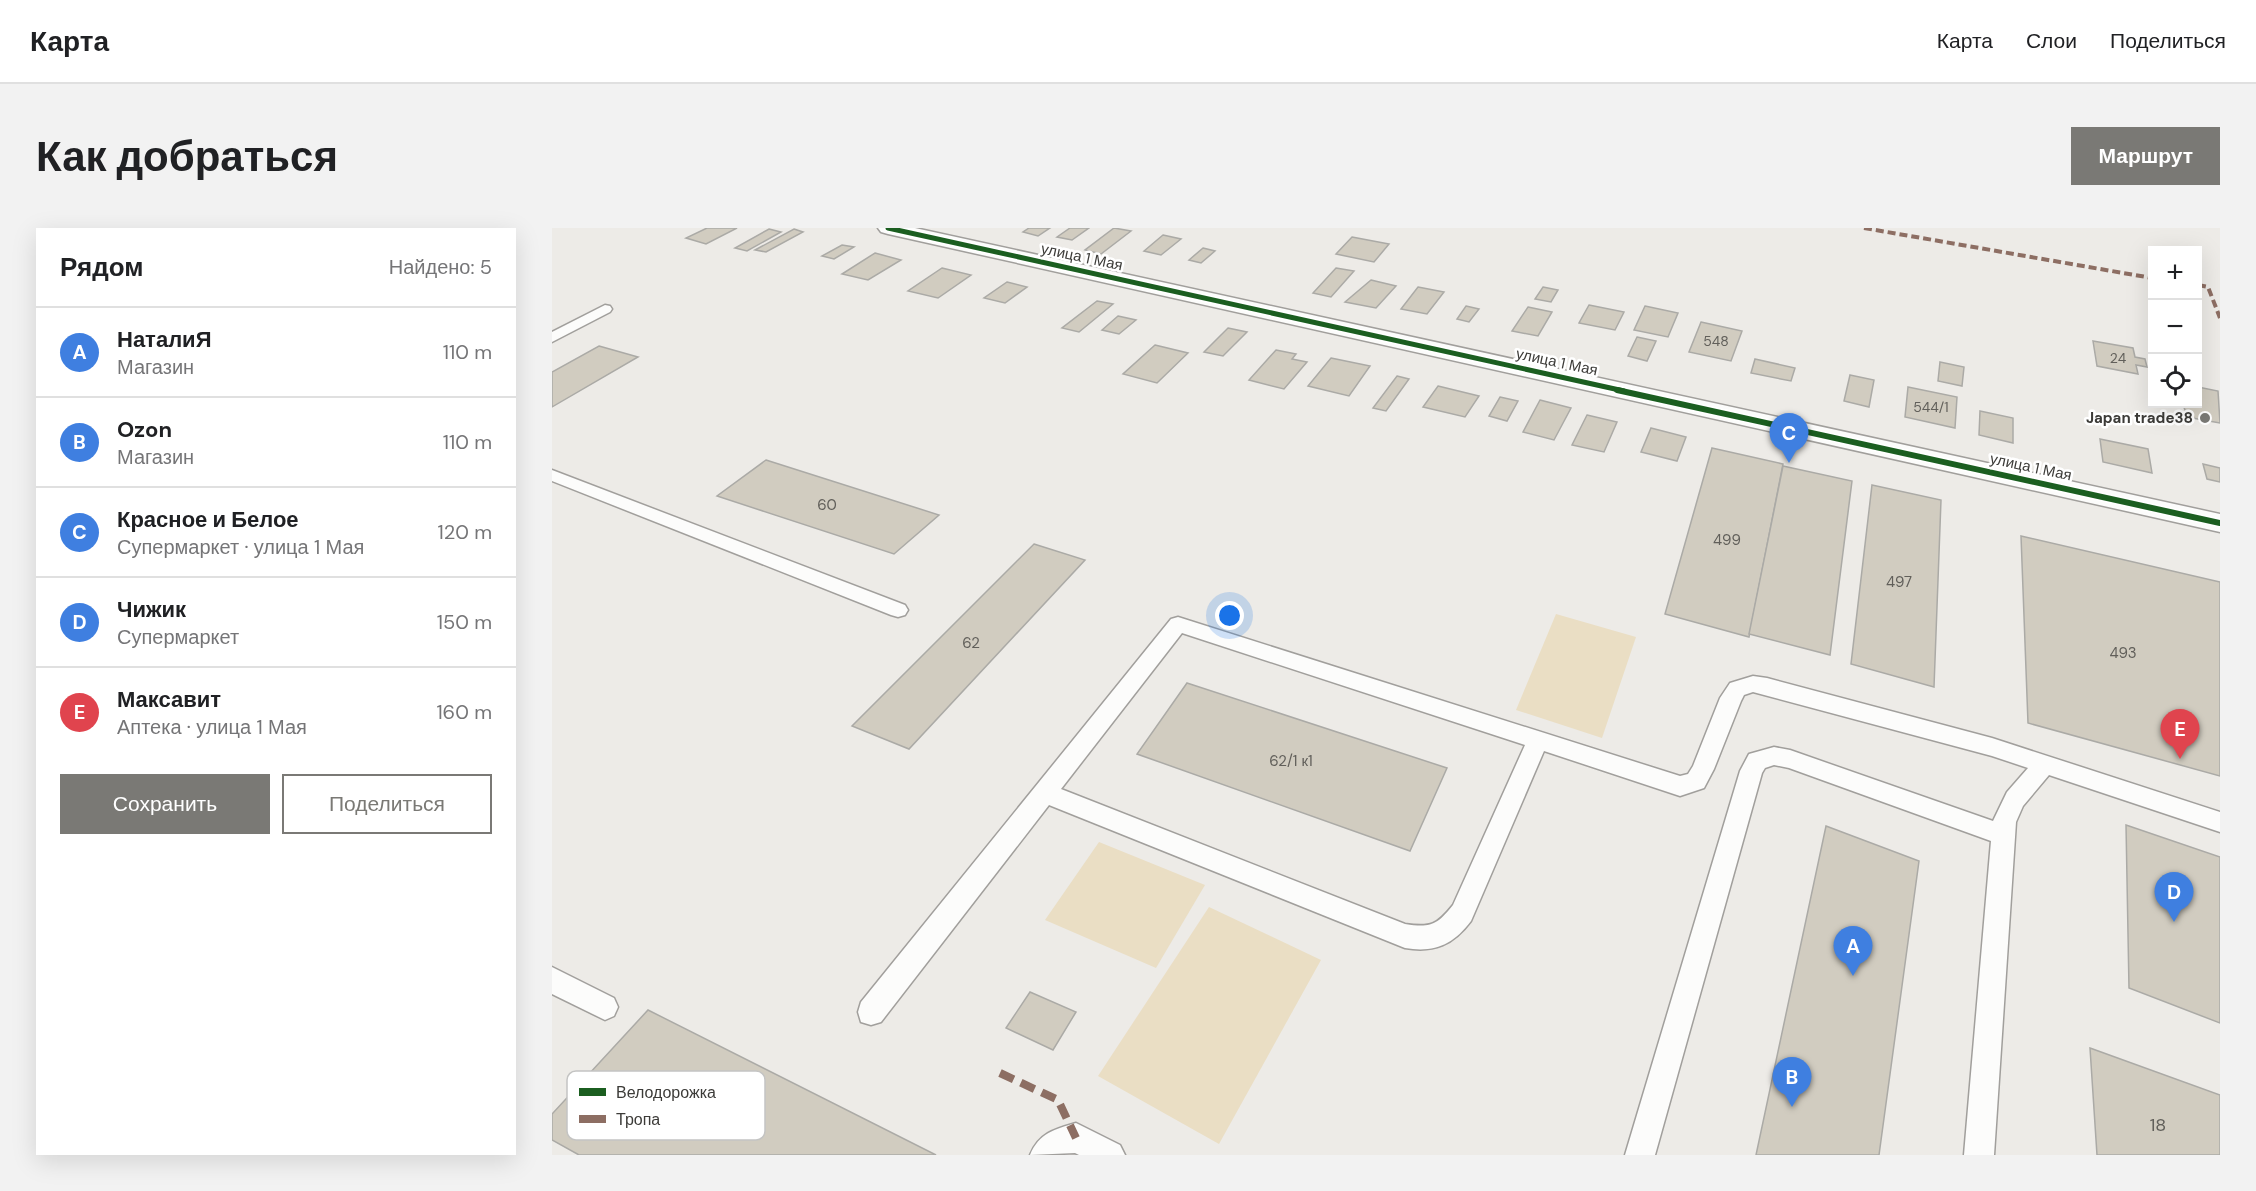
<!DOCTYPE html>
<html lang="ru">
<meta charset="utf-8">
<style>
:root{--surface:#fff;--page:#f2f2f2;--text:#202124;--muted:#757577;--line:#e0e0e0;--accent:#7a7975}
body{margin:0;font-family:"DM Sans",sans-serif;background:var(--page);color:var(--text)}
.controls{position:absolute;right:18px;top:18px;display:grid;overflow:hidden;border-radius:0px;box-shadow:0 6px 24px #0002}
.controls button{width:54px;height:54px;display:grid;place-items:center;padding:0;border:0;border-bottom:2px solid var(--line);background:var(--surface);color:var(--text);font:30px sans-serif}
.you{position:absolute;left:678px;top:388px;width:21px;height:21px;margin:-15px;border:4px solid #fff;border-radius:50%;background:#1a73e8;box-shadow:0 0 0 9px #1a73e833}
.badge{display:grid;place-items:center;width:39px;height:39px;border-radius:50%;background:var(--accent);color:#fff;font-size:20px;font-weight:700}
.pin{position:absolute;translate:-50% -50px;filter:drop-shadow(0 2px 3px #0008)}
.pin::after{content:'';position:absolute;top:32px;width:21px;height:18px;background:inherit;clip-path:polygon(0 0,100% 0,50% 100%)}
.list{margin:0;padding:0;list-style:none}
h2{display:flex;justify-content:space-between;align-items:center;height:78px;margin:0;padding:0 24px;font-size:26px}
h2 small{font-size:20px;font-weight:400;color:var(--muted)}
.list li{display:grid;grid-template-columns:39px 1fr auto;gap:18px;align-items:center;box-sizing:border-box;height:90px;padding:0 24px;border-top:2px solid var(--line)}
.list b{display:block;font-size:22px;white-space:nowrap}
.list p{margin:0;font-size:20px;white-space:nowrap;color:var(--muted)}
.list em{font-size:20px;font-style:normal;color:var(--muted)}
.actions{display:flex;gap:12px;padding:18px 24px}
.actions a{flex:1;padding:14px 0;border:2px solid var(--accent);border-radius:0px;text-align:center;font-size:21px;color:var(--accent)}
.actions .main{background:var(--accent);color:#fff}
.icon{flex:none;width:33px;height:33px;fill:none;stroke:currentColor;stroke-width:2;stroke-linecap:round;stroke-linejoin:round}
.map{position:relative;flex:none;width:1668px;height:927px;overflow:hidden;border-radius:0px}
header{display:flex;align-items:center;gap:36px;box-sizing:border-box;height:84px;padding:0 30px;background:var(--surface);border-bottom:2px solid var(--line)}
header strong{font-size:28px}
nav{display:flex;gap:33px;margin-inline-start:auto;font-size:21px}
.intro{display:flex;align-items:center;justify-content:space-between;box-sizing:border-box;height:144px;padding:0 36px}
h1{margin:0;font-size:42px}
.button{padding:15px 27px;border-radius:0px;background:var(--accent);color:#fff;font-size:21px;font-weight:700}
main{display:flex;gap:36px;padding:0 36px}
aside{flex:1;background:var(--surface);border-radius:0px;box-shadow:0 6px 24px #0002}
.map>svg:first-child{display:block}
</style>
<header>
<strong>Карта</strong>
<nav><a>Карта</a><a>Слои</a><a>Поделиться</a></nav>
</header>
<div class="intro"><h1>Как добраться</h1><a class="button">Маршрут</a></div>
<main>
<aside>
<h2>Рядом<small>Найдено: 5</small></h2>
<ul class="list">
<li><span class="badge" style="background:#3f7fe0">A</span><div><b>НаталиЯ</b><p>Магазин</p></div><em>110 m</em></li>
<li><span class="badge" style="background:#3f7fe0">B</span><div><b>Ozon</b><p>Магазин</p></div><em>110 m</em></li>
<li><span class="badge" style="background:#3f7fe0">C</span><div><b>Красное и Белое</b><p>Супермаркет · улица 1 Мая</p></div><em>120 m</em></li>
<li><span class="badge" style="background:#3f7fe0">D</span><div><b>Чижик</b><p>Супермаркет</p></div><em>150 m</em></li>
<li><span class="badge" style="background:#e0444e">E</span><div><b>Максавит</b><p>Аптека · улица 1 Мая</p></div><em>160 m</em></li>
</ul>
<div class="actions"><a class="main">Сохранить</a><a>Поделиться</a></div>
</aside>
<div class="map">
<svg width="1668" height="927" viewBox="0 0 1668 927">
<rect width="100%" height="100%" fill="#edebe7"/>
<!-- green -->
<g fill="#eadec4">
<path d="M1004 386 1084 409 1050 510 964 482Z"/>
<path d="M547 614 653 657 604 740 493 692Z"/>
<path d="M657 679 769 732 667 916 546 848Z"/>
</g>
<!-- building -->
<g fill="#d1ccc0" stroke="#abaaa6" stroke-width="1.5">
<path d="M155 0H185L154 16 134 10Z"/>
<path d="M477 0H498L486 8 471 4Z"/>
<path d="M518 0H537L520 12 505 9Z"/>
<path d="M562 0 579 3 549 26 533 22Z"/>
<path d="M217 1 229 4 195 23 183 20Z"/>
<path d="M242 1 251 4 214 24 203 22Z"/>
<path d="M611 7 629 11 609 27 592 23Z"/>
<path d="M800 9 837 16 822 34 784 26Z"/>
<path d="M290 17 302 19 282 31 270 28Z"/>
<path d="M651 20 663 23 649 35 637 32Z"/>
<path d="M323 25 349 32 316 52 290 46Z"/>
<path d="M390 40 419 47 386 70 356 63Z"/>
<path d="M784 40 802 43 779 69 761 65Z"/>
<path d="M819 52 844 58 824 80 793 74Z"/>
<path d="M455 54 475 59 453 75 432 70Z"/>
<path d="M866 59 892 64 875 86 849 81Z"/>
<path d="M991 59 1006 62 999 74 983 71Z"/>
<path d="M545 73 561 76 527 104 510 100Z"/>
<path d="M1037 77 1072 84 1063 102 1027 95Z"/>
<path d="M914 78 927 81 917 94 905 91Z"/>
<path d="M1093 78 1126 85 1116 109 1082 102Z"/>
<path d="M976 79 1000 84 986 108 960 103Z"/>
<path d="M566 88 584 92 567 106 550 102Z"/>
<path d="M1149 94 1190 103 1179 133 1137 124Z"/>
<path d="M676 100 695 104 671 128 652 124Z"/>
<path d="M1085 109 1104 113 1095 133 1076 128Z"/>
<path d="M1541 113 1581 120 1583 129 1593 131 1595 139 1584 137 1586 146 1545 138Z"/>
<path d="M603 117 636 125 605 155 571 146Z"/>
<path d="M47 118 86 129 0 179V144Z"/>
<path d="M724 122 744 126 740 131 755 134 732 161 697 152Z"/>
<path d="M779 130 818 138 797 168 756 158Z"/>
<path d="M1203 131 1243 140 1239 153 1199 145Z"/>
<path d="M1388 134 1412 139 1410 158 1386 153Z"/>
<path d="M1298 147 1322 152 1317 179 1292 173Z"/>
<path d="M845 148 857 151 834 183 821 180Z"/>
<path d="M886 158 927 168 913 189 871 179Z"/>
<path d="M1356 159 1405 169 1403 200 1353 189Z"/>
<path d="M1646 159 1666 163 1668 195 1635 189 1631 176H1646Z"/>
<path d="M948 169 966 173 955 193 937 188Z"/>
<path d="M988 172 1019 180 1002 212 971 204Z"/>
<path d="M1428 183 1461 190V215L1427 207Z"/>
<path d="M1035 187 1065 194 1052 224 1020 217Z"/>
<path d="M1099 200 1134 209 1125 233 1089 224Z"/>
<path d="M1548 211 1596 221 1600 245 1551 234Z"/>
<path d="M1160 220 1231 236 1197 409 1113 386Z"/>
<path d="M214 232 387 287 342 326 165 268Z"/>
<path d="M1651 236 1668 240V254L1655 251Z"/>
<path d="M1231 238 1300 253 1278 427 1197 406Z"/>
<path d="M1320 257 1389 272 1382 459 1299 436Z"/>
<path d="M1469 308 1668 354V548L1476 495Z"/>
<path d="M482 316 533 332 357 521 300 498Z"/>
<path d="M635 455 895 540 858 623 585 526Z"/>
<path d="M1574 597 1668 629V795L1577 760Z"/>
<path d="M1274 598 1367 633 1327 927H1204Z"/>
<path d="M478 764 524 784 501 822 454 800Z"/>
<path d="M96 782 384 927H27L0 912V886Z"/>
<path d="M1538 820 1668 867V927H1545Z"/>
</g>
<g fill="none" stroke-linecap="round" stroke-linejoin="round">
<!-- service casing -->
<g stroke="#a19f9c" stroke-width="3">
<g id="service">
<path d="M53 77 58 78 60 81 58 84 0 114V104Z"/>
<path d="M0 242 353 377 356 382 353 387 346 389 339 387 0 253Z"/>
<path d="M626 389 1128 548 1136 546 1141 538 1168 470 1178 455 1201 448 1215 450 1440 510 1668 584V604L1497 547 1471 578 1464 594 1442 927H1412L1439 613 1237 540 1222 537 1213 540 1210 545 1103 927H1073L1188 543 1197 526 1222 519 1238 522 1441 593 1455 564 1476 540 1440 528 1201 464 1192 467 1189 473 1162 541 1152 560 1128 568 992 523 919 693C901 717 882 725 853 720L497 577 329 794 319 797 309 794 306 784 309 774 619 391ZM630 405 973 517 901 677C885 697 879 700 853 696L509 561Z"/>
<path d="M0 739 62 770 66 779 62 788 53 792 0 766Z"/>
<path d="M524 895 568 917 573 927H527L523 925 478 927C487 905 503 901 524 895Z"/>
</g>
</g>
<!-- tertiary casing -->
<g stroke="#a19f9c" stroke-width="3">
<path id="tertiary" d="M326 0H363L1668 286V304L336 6 329 4Z"/>
</g>
<!-- service -->
<use href="#service" fill="#fcfcfb" fill-rule="evenodd"/>
<!-- tertiary -->
<use href="#tertiary" fill="#fcfcfb" fill-rule="evenodd"/>
<!-- quiet-far1 -->
<g stroke="#8d6e63" stroke-width="4" stroke-dasharray="8 4" stroke-linecap="butt">
<path d="M1312 0 1600 50"/>
<path d="M1646 57 1656 59 1668 90"/>
</g>
<!-- quiet -->
<path stroke="#8d6e63" stroke-width="8" stroke-dasharray="15 8" stroke-linecap="butt" d="M448 845 506 872 524 910"/>
<!-- cycleway-far1 casing -->
<g stroke="#fff" stroke-width="8">
<path id="cycleway-far1" d="M336 0 1072 163"/>
</g>
<!-- cycleway casing -->
<g stroke="#fff" stroke-width="9">
<path id="cycleway" d="M1065 162 1668 295"/>
</g>
<!-- cycleway-far1 -->
<use href="#cycleway-far1" stroke="#1b5e20" stroke-width="5"/>
<!-- cycleway -->
<use href="#cycleway" stroke="#1b5e20" stroke-width="6"/>
</g>
<!-- markers -->
<circle fill="#7a7975" stroke="#fff" stroke-width="2" cx="1653" cy="190" r="6"/>
<g text-anchor="middle" stroke-width="5" stroke-linejoin="round" paint-order="stroke">
<!-- far-number labels -->
<g font-size="14" fill="#615f5a">
<text x="1164" y="118">548</text>
<text x="1566" y="135">24</text>
<text x="1379" y="184">544/1</text>
</g>
<!-- far-street labels -->
<g font-size="15" fill="#3c3b38" stroke="#fff">
<text transform="translate(530 29) rotate(12)" y="5">улица 1 Мая</text>
<text transform="translate(1005 134) rotate(12)" y="5">улица 1 Мая</text>
<text transform="translate(1479 239) rotate(12)" y="5">улица 1 Мая</text>
</g>
<!-- far-poi labels -->
<g font-size="15" font-weight="bold" fill="#3c3b38" stroke="#fff" text-anchor="end">
<text x="1641" y="195">Japan trade38</text>
</g>
<!-- number labels -->
<g font-size="15" fill="#615f5a">
<text x="275" y="282">60</text>
<text x="1175" y="317">499</text>
<text x="1347" y="359">497</text>
<text x="419" y="420">62</text>
<text x="1571" y="430">493</text>
<text x="739" y="538">62/1 к1</text>
</g>
<!-- near-number labels -->
<g font-size="18" fill="#615f5a">
<text x="1606" y="903">18</text>
</g>
</g>
<!-- legend -->
<rect x="15" y="843" width="198" height="69" rx="9" fill="#fff" stroke="#c4c4c3" stroke-width="1.5"/>
<rect x="27" y="860" width="27" height="8" fill="#1b5e20"/>
<rect x="27" y="887" width="27" height="8" fill="#8d6e63"/>
<g font-size="16" fill="#3c3b38">
<text x="64" y="870">Велодорожка</text>
<text x="64" y="897">Тропа</text>
</g>
</svg>
<div class="controls">
<button>+</button>
<button>−</button>
<button><svg class="icon" aria-label="locate" viewBox="0 0 24 24"><circle cx="12" cy="12" r="6"/><path d="M12 2v4M12 18v4M2 12h4M18 12h4"/></svg></button>
</div>
<div class="you"></div>
<div class="pin badge" style="left:1301px;top:748px;background:#3f7fe0">A</div>
<div class="pin badge" style="left:1240px;top:879px;background:#3f7fe0">B</div>
<div class="pin badge" style="left:1237px;top:235px;background:#3f7fe0">C</div>
<div class="pin badge" style="left:1622px;top:694px;background:#3f7fe0">D</div>
<div class="pin badge" style="left:1628px;top:531px;background:#e0444e">E</div>
</div>
</main>
